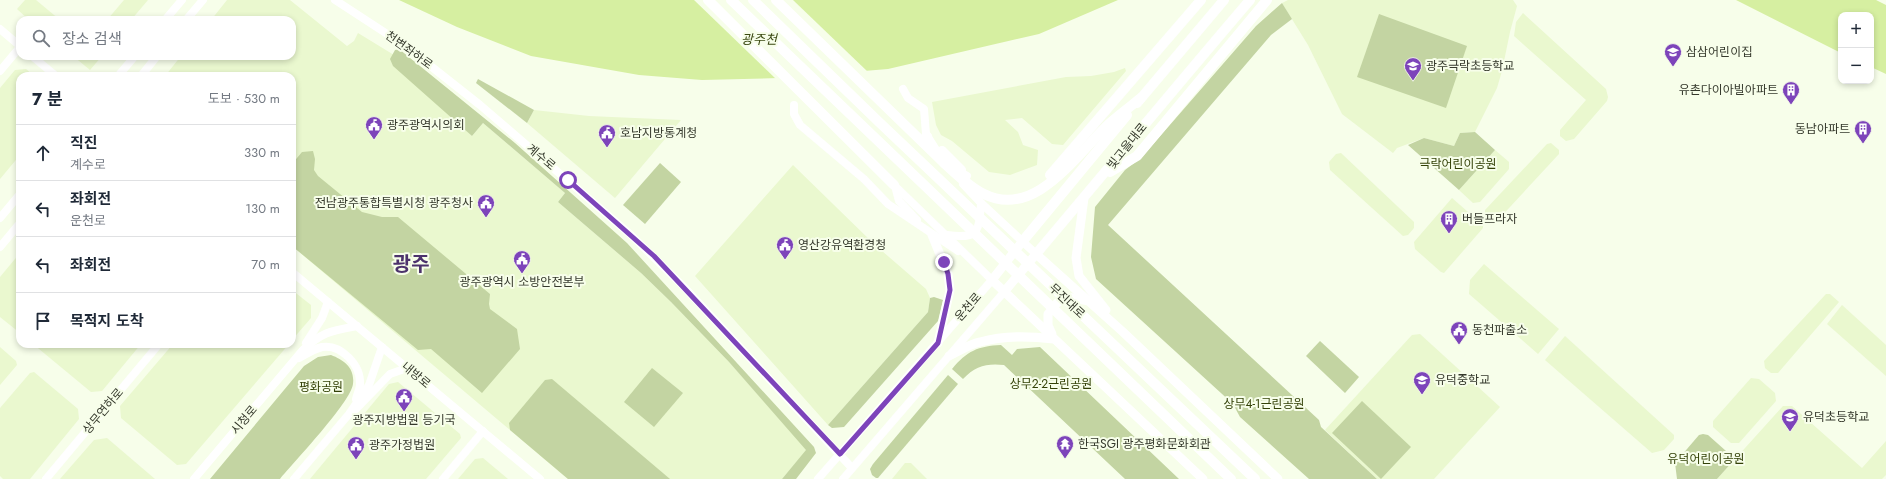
<!DOCTYPE html>
<html lang="ko">
<meta charset="utf-8">
<style>
:root{--surface:#fff;--page:#f2f2f3;--text:#1f2937;--muted:#747a83;--line:#e0e1e3}
body{margin:0;font-family:Jost,"Noto Sans KR",sans-serif;background:var(--page);color:var(--text)}
.controls{position:absolute;right:12px;top:12px;display:grid;overflow:hidden;border-radius:8px;box-shadow:0 2px 6px #0003}
.controls button{width:36px;height:36px;display:grid;place-items:center;padding:0;border:0;border-bottom:1px solid var(--line);background:var(--surface);color:var(--text);font:20px sans-serif}
.stop{position:absolute;width:12px;height:12px;margin:-9px;border:3px solid #7d44ba;border-radius:50%;background:#fff}
.stop.end{background:#7d44ba;border-color:#fff;box-shadow:0 1px 4px #0008}
.list{margin:0;padding:0;list-style:none}
h2{display:flex;justify-content:space-between;align-items:center;height:52px;margin:0;padding:0 16px;font-size:17px}
h2 small{font-size:13px;font-weight:400;color:var(--muted)}
.list li{display:grid;grid-template-columns:26px 1fr auto;gap:12px;align-items:center;box-sizing:border-box;height:56px;padding:0 16px;border-top:1px solid var(--line)}
.list b{display:block;font-size:15px;white-space:nowrap}
.list p{margin:0;font-size:13px;white-space:nowrap;color:var(--muted)}
.list em{font-size:13px;font-style:normal;color:var(--muted)}
.icon{flex:none;width:22px;height:22px;fill:none;stroke:currentColor;stroke-width:2;stroke-linecap:round;stroke-linejoin:round}
.map{position:relative;flex:none;width:1886px;height:479px;overflow:hidden}
.search{position:absolute;background:var(--surface);box-shadow:0 2px 6px #0003;left:16px;top:16px;width:280px;height:44px;display:flex;align-items:center;gap:10px;box-sizing:border-box;padding:0 14px;border-radius:12px;color:var(--muted);font-size:15px}
.panel{position:absolute;background:var(--surface);box-shadow:0 2px 6px #0003;left:16px;top:72px;width:280px;height:276px;border-radius:12px}
.map>svg:first-child{display:block}
</style>
<div class="map">
<svg width="1886" height="479" viewBox="0 0 1886 479">
<rect width="100%" height="100%" fill="#f7feea"/>
<!-- built -->
<g fill="#eaf8cf">
<path d="M25 0H36L60 20H29L17 9Z"/>
<path d="M124 0H148L131 20H107Z"/>
<path d="M227 0H290L347 46 354 41 358 33 394 55 472 136 483 123 565 193 558 202 641 273 671 302 729 362 807 450 782 479H568L292 246V76H165L181 56H292V20H211Z"/>
<path d="M1288 0H1513L1517 6 1510 32 1502 71 1497 88 1475 132 1460 133 1454 146 1424 138 1397 148 1393 153 1342 114 1308 45 1282 3Z"/>
<path d="M1523 13 1606 89 1608 97 1607 101 1574 139 1566 141 1560 136V130L1586 100 1514 36 1516 22Z"/>
<path d="M73 56H102L90 70Z"/>
<path d="M1125 68 1126 71 1063 145 1052 144 1022 118 1005 120 1018 132 1023 145 1038 150 1037 165 1010 175 989 172 952 141 941 135 936 125 932 102 1066 77 1091 76 1114 72Z"/>
<path d="M26 69 34 76H20V155L0 179V88L15 70Z"/>
<path d="M534 110 589 116 681 120 615 198 527 123Z"/>
<path d="M1551 143 1559 150V154L1497 221H1493L1485 215V210L1547 144Z"/>
<path d="M1495 150 1509 162V169L1480 202 1473 203 1459 190Z"/>
<path d="M1341 153 1414 222V228L1408 235 1403 236 1330 170 1329 162 1336 154Z"/>
<path d="M793 165 874 244 926 289 930 298 928 312 828 425 695 276Z"/>
<path d="M1452 198 1483 225V228L1444 273 1441 272 1415 249 1414 242Z"/>
<path d="M20 253V333L0 317V277Z"/>
<path d="M1484 264 1559 329 1538 354 1469 294 1470 280Z"/>
<path d="M292 290 311 305V318L292 340Z"/>
<path d="M1826 294H1830L1839 302 1778 373H1771L1765 368 1764 361Z"/>
<path d="M1842 305 1886 345V376L1827 324Z"/>
<path d="M1420 334 1500 407 1434 479H1377L1325 430 1412 335Z"/>
<path d="M1565 336 1674 435V439L1664 450 1652 453 1545 360Z"/>
<path d="M33 344H141L102 391 91 392Z"/>
<path d="M173 344H289L186 464 177 465 121 418 120 406Z"/>
<path d="M0 347 16 361 17 365 0 385Z"/>
<path d="M34 372 78 409 79 419 30 479H3L0 476V408L30 373Z"/>
<path d="M1751 378 1759 379 1775 393 1776 401 1739 443H1731L1713 427V421Z"/>
<path d="M398 382 460 434 461 438 426 479H310L389 384Z"/>
<path d="M1783 406H1792L1862 468 1886 441V475L1882 479H1717Z"/>
<path d="M107 438 155 479H60L94 440Z"/>
<path d="M483 458 508 479H458L475 459Z"/>
<path d="M905 463H911L927 479H892Z"/>
</g>
<!-- green -->
<g fill="#c3d4a2">
<path d="M1282 3 1292 19 1271 35 1108 225 1319 420 1321 427 1377 479H1309L1240 417 1233 404 1096 279 1091 257 1095 207 1125 170 1142 157 1256 26Z"/>
<path d="M1379 14 1467 46 1446 108 1357 77Z"/>
<path d="M399 49 515 143 627 243 814 447 816 453 796 479H782L806 450 729 362 671 302 641 273 558 202 565 193 483 123 472 136 393 66 390 59 395 50Z"/>
<path d="M478 79 534 110 527 123 476 83Z"/>
<path d="M1475 132 1495 150 1459 190 1408 145 1424 138 1454 146 1460 133Z"/>
<path d="M313 151 315 159 314 170 318 176 362 212 382 217H398L490 294 489 304 490 309 517 329 520 349 482 393 431 349 418 350 292 246V164L302 152Z"/>
<path d="M660 163 681 182 645 224 623 205Z"/>
<path d="M934 297 943 300 938 321 844 427 832 428 828 425 928 312 930 298Z"/>
<path d="M1320 341 1359 377 1345 393 1306 356Z"/>
<path d="M1001 345 1012 355 1017 349 1040 347 1179 479H1125L1004 365C987 363 975 366 963 379L952 369C967 351 978 346 1001 345Z"/>
<path d="M331 355C344 360 355 368 353 384 351 402 294 462 280 479H210L304 366 318 357Z"/>
<path d="M652 368 683 393 654 427 624 402Z"/>
<path d="M948 375 958 384 878 478H876L872 475 870 469 873 464Z"/>
<path d="M552 379 670 479H568L510 430 509 423 545 380Z"/>
<path d="M1362 401 1411 447 1381 479 1332 433Z"/>
<path d="M1703 434 1708 435 1735 459 1717 479H1677L1675 463 1699 435Z"/>
</g>
<!-- water -->
<g fill="#d6efa1">
<path d="M399 0H1118L1039 34 888 69 779 78 702 80 639 75 531 56 457 27Z"/>
<path d="M1736 0H1876L1886 5V74L1871 67V15H1841V53Z"/>
</g>
<!-- pier -->
<path fill="#f7feea" d="M694 0H793L868 72 777 80Z"/>
<g fill="none" stroke-linecap="round" stroke-linejoin="round">
<!-- tertiary -->
<g stroke="#fff" stroke-width="8">
<path d="M335 0 404 45 480 105 631 235 684 287 852 468"/>
<path d="M165 20 182 0"/>
<path d="M186 20 203 0"/>
<path d="M0 29 20 46"/>
<path d="M32 56 56 76"/>
<path d="M0 71 20 47"/>
<path d="M118 76 135 56"/>
<path d="M141 76 157 56"/>
<path d="M903 89 908 98 924 109 926 134 928 136"/>
<path d="M794 105V114L800 125 864 179 888 204 958 251"/>
<path d="M926 134 938 153"/>
<path d="M955 169 967 176"/>
<path d="M963 184 981 203 1036 254"/>
<path d="M895 186 899 201 917 220"/>
<path d="M0 218 20 194"/>
<path d="M947 235C978 239 979 233 981 203"/>
<path d="M0 247 20 223"/>
<path d="M292 272 540 479"/>
<path d="M306 343 322 318 328 302"/>
<path d="M299 358C306 354 314 349 322 347 341 344 361 365 360 384 360 389 357 394 356 399"/>
<path d="M356 409 390 374 407 368"/>
<path d="M46 479 159 344"/>
<path d="M194 479 302 351C322 332 330 331 357 326"/>
<path d="M294 479 349 414 369 385 382 347"/>
<path d="M443 479 483 431"/>
<path d="M818 479 992 280 894 185"/>
<path d="M843 479 1004 292"/>
</g>
<!-- secondary -->
<g stroke="#fff" stroke-width="9">
<path d="M1084 198 1076 258 1079 276 1106 310"/>
<path d="M932 235 948 274 950 290 938 343"/>
<path d="M1022 242 992 280 1203 479"/>
<path d="M1004 292 1036 254 1123 332 1278 479"/>
<path d="M1052 334 1048 325V314L1057 303 1067 297 1089 301"/>
<path d="M949 356C959 351 970 344 980 342 1005 335 1029 336 1054 339"/>
</g>
<!-- trunk -->
<g stroke="#fff" stroke-width="10">
<path d="M708 0 894 185"/>
<path d="M731 0 1231 479"/>
<path d="M753 0 880 123 1255 479"/>
<path d="M776 0 943 162C955 173 968 186 984 194 1036 220 1077 153 1110 123 1120 114 1131 106 1141 98"/>
<path d="M1137 103 1224 0"/>
<path d="M942 151 961 170"/>
<path d="M1110 172 1137 156 1267 0"/>
<path d="M1050 175 1201 0"/>
<path d="M1022 242 1127 115"/>
<path d="M1036 254C1108 169 1178 84 1250 0"/>
</g>
</g>
<g fill="none" stroke-linecap="round" stroke-linejoin="round">
<!-- route -->
<path stroke="#7d44ba" stroke-width="5" d="M568 180 654 256 840 454 938 343 950 290 948 274 944 262"/>
</g>
<!-- icons -->
<defs>
<g id="school-pin" transform="scale(0.9)"><path d="M0 17L-7.5 6A9.5 9.5 0 1 1 7.5 6Z" fill="#7d44ba" stroke="#f7feea"/><path d="M0-5L7-2L0 1L-7-2ZM-4 1L0 2.5L4 1V4Q0 6-4 4Z" fill="#fff"/></g>
<g id="building-pin" transform="scale(0.9)"><path d="M0 17L-7.5 6A9.5 9.5 0 1 1 7.5 6Z" fill="#7d44ba" stroke="#f7feea"/><path d="M-4-6H4V6H1V3H-1V6H-4ZM-2.5-4.3h1.7v1.8h-1.7ZM.8-4.3h1.7v1.8H.8ZM-2.5-1h1.7V.8h-1.7ZM.8-1h1.7V.8H.8Z" fill="#fff"/></g>
<g id="civic-pin" transform="scale(0.9)"><path d="M0 17L-7.5 6A9.5 9.5 0 1 1 7.5 6Z" fill="#7d44ba" stroke="#f7feea"/><path d="M-.6-6.5H3V-4.5H.6V-3L4-1V1h2V6H-6V1h2V-1L-.6-3ZM-1.2 2.5V6h2.4V2.5Z" fill="#fff"/></g>
<g id="temple-pin" transform="scale(0.9)"><path d="M0 17L-7.5 6A9.5 9.5 0 1 1 7.5 6Z" fill="#7d44ba" stroke="#f7feea"/><path d="M0-6L5-2H3V0L6.5 2.5H4V6H1.5V3h-3V6H-4V2.5H-6.5L-3 0V-2H-5Z" fill="#fff"/></g>
</defs>
<g fill-rule="evenodd">
<use href="#school-pin" x="1673" y="52"/>
<use href="#school-pin" x="1413" y="66"/>
<use href="#building-pin" x="1791" y="90"/>
<use href="#civic-pin" x="374" y="125"/>
<use href="#building-pin" x="1863" y="129"/>
<use href="#civic-pin" x="607" y="133"/>
<use href="#civic-pin" x="486" y="203"/>
<use href="#building-pin" x="1449" y="219"/>
<use href="#civic-pin" x="785" y="245"/>
<use href="#civic-pin" x="522" y="259"/>
<use href="#civic-pin" x="1459" y="330"/>
<use href="#school-pin" x="1422" y="380"/>
<use href="#civic-pin" x="404" y="397"/>
<use href="#school-pin" x="1790" y="417"/>
<use href="#temple-pin" x="1065" y="444"/>
<use href="#civic-pin" x="356" y="445"/>
</g>
<g text-anchor="middle" stroke-width="4" stroke-linejoin="round" paint-order="stroke">
<!-- street labels -->
<g font-size="12" fill="#35392c" stroke="#f7feea">
<text transform="translate(409 50) rotate(36)" y="4">천변좌하로</text>
<text transform="translate(1127 146) rotate(-51)" y="4">빛고을대로</text>
<text transform="translate(541 157) rotate(40)" y="4">계수로</text>
<text transform="translate(1067 301) rotate(43)" y="4">무진대로</text>
<text transform="translate(968 307) rotate(-49)" y="4">운천로</text>
<text transform="translate(416 375) rotate(40)" y="4">내방로</text>
<text transform="translate(103 411) rotate(-50)" y="4">상무연하로</text>
<text transform="translate(244 420) rotate(-50)" y="4">시청로</text>
</g>
<!-- poi labels -->
<g font-size="12" fill="#35392c" stroke="#f7feea" text-anchor="start">
<text x="1686" y="56">삼삼어린이집</text>
<text x="1426" y="70">광주극락초등학교</text>
<text x="1778" y="94" text-anchor="end">유촌다이아빌아파트</text>
<text x="387" y="129">광주광역시의회</text>
<text x="1850" y="133" text-anchor="end">동남아파트</text>
<text x="620" y="137">호남지방통계청</text>
<text x="473" y="207" text-anchor="end">전남광주통합특별시청 광주청사</text>
<text x="1462" y="223">버들프라자</text>
<text x="798" y="249">영산강유역환경청</text>
<text x="522" y="286" text-anchor="middle">광주광역시 소방안전본부</text>
<text x="1472" y="334">동천파출소</text>
<text x="1435" y="384">유덕중학교</text>
<text x="1803" y="421">유덕초등학교</text>
<text x="404" y="424" text-anchor="middle">광주지방법원 등기국</text>
<text x="1078" y="448">한국SGI 광주평화문화회관</text>
<text x="369" y="449">광주가정법원</text>
</g>
<!-- park labels -->
<g font-size="12" fill="#334107" stroke="#f7feea">
<text x="1458" y="168">극락어린이공원</text>
<text x="1051" y="388">상무2-2근린공원</text>
<text x="321" y="391">평화공원</text>
<text x="1264" y="408">상무4-1근린공원</text>
<text x="1706" y="463">유덕어린이공원</text>
</g>
<!-- water labels -->
<g font-size="13" font-style="italic" fill="#3a4811" stroke="#f7feea">
<text x="759" y="44">광주천</text>
</g>
<!-- town labels -->
<g font-size="20" font-weight="bold" fill="#4c326c" stroke="#f7feea">
<text x="411" y="271">광주</text>
</g>
</g>
</svg>
<div class="controls">
<button>+</button>
<button>−</button>
</div>
<div class="stop" style="left:568px;top:180px"></div>
<div class="stop end" style="left:944px;top:262px"></div>
<div class="search"><svg class="icon" aria-label="search" viewBox="0 0 24 24"><circle cx="10" cy="10" r="6"/><path d="M15 15l6 6"/></svg>장소 검색</div>
<section class="panel">
<h2>7 분<small>도보 · 530 m</small></h2>
<ul class="list">
<li><svg class="icon" aria-label="ahead" viewBox="0 0 24 24"><path d="M12 20V5M6 11l6-6 6 6"/></svg><div><b>직진</b><p>계수로</p></div><em>330 m</em></li>
<li><svg class="icon" aria-label="left" viewBox="0 0 24 24"><path d="M17 20v-9H6M10 6l-5 5 5 5"/></svg><div><b>좌회전</b><p>운천로</p></div><em>130 m</em></li>
<li><svg class="icon" aria-label="left" viewBox="0 0 24 24"><path d="M17 20v-9H6M10 6l-5 5 5 5"/></svg><div><b>좌회전</b></div><em>70 m</em></li>
<li><svg class="icon" aria-label="arrive" viewBox="0 0 24 24"><path d="M6 21V4h12l-3 4 3 4H6"/></svg><div><b>목적지 도착</b></div></li>
</ul>
</section>
</div>
